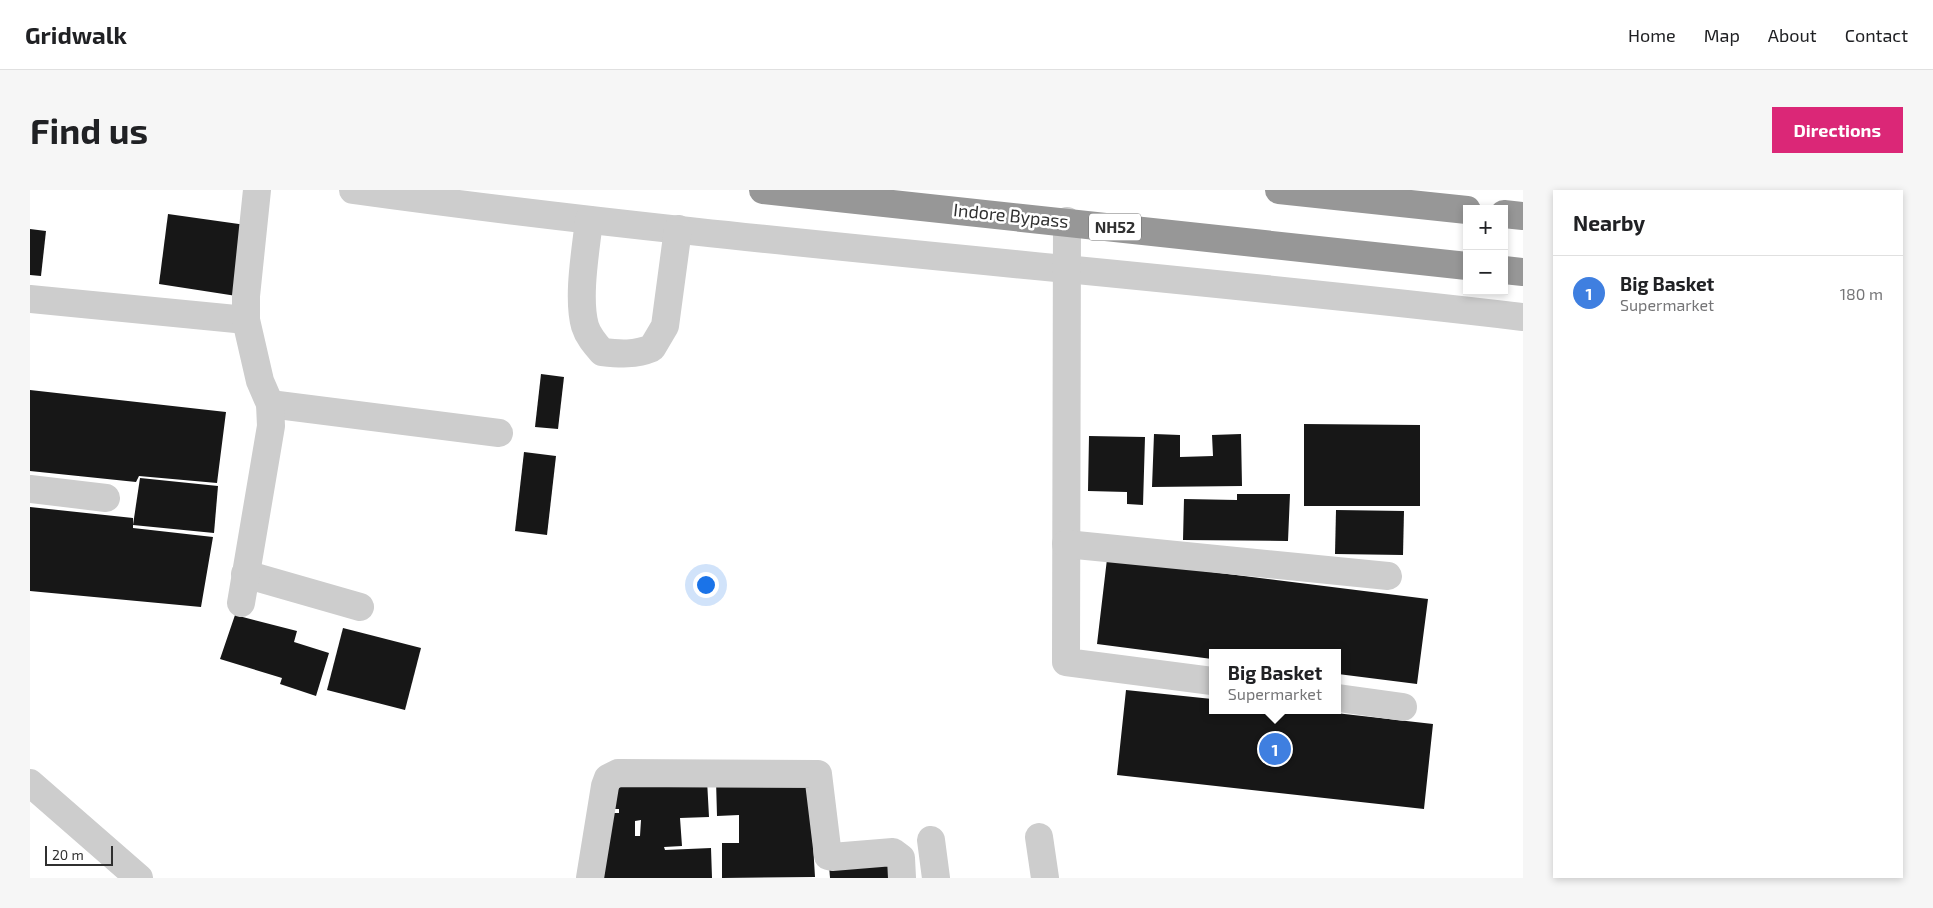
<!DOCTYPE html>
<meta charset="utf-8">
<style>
:root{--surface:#fff;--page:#f6f6f6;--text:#202124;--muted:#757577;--line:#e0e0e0;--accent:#db2777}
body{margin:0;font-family:"Exo 2",sans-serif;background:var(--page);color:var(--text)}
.controls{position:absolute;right:15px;top:15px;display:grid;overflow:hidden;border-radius:0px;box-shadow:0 2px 8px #0003}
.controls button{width:45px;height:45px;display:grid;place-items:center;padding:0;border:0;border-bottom:1px solid var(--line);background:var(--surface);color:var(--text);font:25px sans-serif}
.scale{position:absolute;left:15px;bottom:12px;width:68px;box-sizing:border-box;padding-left:5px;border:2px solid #303030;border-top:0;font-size:14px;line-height:18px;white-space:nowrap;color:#303030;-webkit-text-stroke:4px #fff;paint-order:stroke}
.you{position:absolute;left:675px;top:394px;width:18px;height:18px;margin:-12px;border:4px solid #fff;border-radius:50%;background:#1a73e8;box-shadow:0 0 0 8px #1a73e833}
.badge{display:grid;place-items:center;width:32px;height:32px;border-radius:50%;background:var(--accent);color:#fff;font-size:16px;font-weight:700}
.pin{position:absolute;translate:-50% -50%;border:2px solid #fff;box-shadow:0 1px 5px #0006}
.popup{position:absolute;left:1179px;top:459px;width:132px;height:65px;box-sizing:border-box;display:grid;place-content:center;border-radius:0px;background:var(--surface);filter:drop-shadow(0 1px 4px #0005);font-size:16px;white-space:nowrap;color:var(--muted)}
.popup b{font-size:19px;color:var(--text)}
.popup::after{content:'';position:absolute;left:50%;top:100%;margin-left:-10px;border:10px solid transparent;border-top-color:var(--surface)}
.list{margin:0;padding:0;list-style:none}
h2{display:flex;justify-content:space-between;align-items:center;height:65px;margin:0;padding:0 20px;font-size:21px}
h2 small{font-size:16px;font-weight:400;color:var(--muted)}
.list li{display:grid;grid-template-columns:32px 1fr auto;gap:15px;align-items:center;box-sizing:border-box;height:75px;padding:0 20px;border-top:1px solid var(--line)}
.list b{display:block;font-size:19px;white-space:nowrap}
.list p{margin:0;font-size:16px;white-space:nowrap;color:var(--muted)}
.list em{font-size:16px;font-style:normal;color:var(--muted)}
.map{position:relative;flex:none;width:1493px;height:688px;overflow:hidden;border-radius:0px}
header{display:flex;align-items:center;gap:30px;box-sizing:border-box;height:70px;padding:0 25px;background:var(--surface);border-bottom:1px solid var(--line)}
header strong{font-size:24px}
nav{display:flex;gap:28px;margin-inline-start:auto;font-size:18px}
.intro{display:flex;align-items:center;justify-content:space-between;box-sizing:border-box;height:120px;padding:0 30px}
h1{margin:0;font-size:35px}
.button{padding:12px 22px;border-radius:0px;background:var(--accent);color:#fff;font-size:18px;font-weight:700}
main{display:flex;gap:30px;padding:0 30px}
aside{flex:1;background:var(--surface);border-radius:0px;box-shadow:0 2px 8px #0003}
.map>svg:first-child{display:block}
</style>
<header>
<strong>Gridwalk</strong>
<nav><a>Home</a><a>Map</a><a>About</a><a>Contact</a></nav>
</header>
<div class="intro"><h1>Find us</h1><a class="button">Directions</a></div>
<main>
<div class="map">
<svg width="1493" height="688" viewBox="0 0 1493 688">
<rect width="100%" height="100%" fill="#fff"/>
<!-- building -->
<g fill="#171717" fill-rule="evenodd">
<path d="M138 24 223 36 213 107 129 94Z"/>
<path d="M0 39 16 41 11 86 0 85Z"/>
<path d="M511 184 534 187 528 239 505 237Z"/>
<path d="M0 200 196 222 187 293 109 286 106 292 0 281Z"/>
<path d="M1274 234 1390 235V316H1274Z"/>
<path d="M1124 244 1150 245V267L1183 266 1182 245 1211 244 1212 296 1122 297Z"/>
<path d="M1059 246 1115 247 1113 315 1097 314V302L1058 301Z"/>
<path d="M494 262 526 266 517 345 485 341Z"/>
<path d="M110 288 188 296 184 343 103 335Z"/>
<path d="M1207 304H1260L1258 351 1153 350 1154 309 1207 310Z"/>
<path d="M0 317 103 328V340V338L183 347 171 417 0 401Z"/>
<path d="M1306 320 1374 321 1373 365 1305 364Z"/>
<path d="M1077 369 1398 409 1387 494 1308 484V463H1182V469L1067 454Z"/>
<path d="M205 425 267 441 264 452 299 463 286 506 250 494 252 488 190 469Z"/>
<path d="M313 438 391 458 375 520 297 500Z"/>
<path d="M1096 500 1182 509V520H1279L1403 534 1394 619 1087 585Z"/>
<path d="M585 588 677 590 679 627 650 628 652 656 634 657 635 660 681 658 682 688H569L576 623H589V619H580ZM611 630 610 646H605V631Z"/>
<path d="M779 588 785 687 692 688V653H709V625L687 626 686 590Z"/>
<path d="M859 672 860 688H800L799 675Z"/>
</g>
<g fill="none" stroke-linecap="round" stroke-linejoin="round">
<!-- minor -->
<g stroke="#cdcdcd" stroke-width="28">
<path d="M323 0C712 54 1104 81 1493 127"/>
<path d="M559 30C556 59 547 107 555 136 558 146 565 154 572 162 590 164 605 165 622 158L635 136 648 39"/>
<path d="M1037 31 1036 472 1182 491"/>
<path d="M0 109 216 130"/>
<path d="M240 214 469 243"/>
<path d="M0 299 76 308"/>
<path d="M1036 354 1358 386"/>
<path d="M215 384 330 417"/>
<path d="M211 413 241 236 240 214 230 191 216 130V106L227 0"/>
<path d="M1308 508 1373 517"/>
<path d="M0 593 109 688"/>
<path d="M1009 647 1015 688"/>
<path d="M901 650 906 688"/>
<path d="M560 688 575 596 578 588 588 583 788 584 798 666 802 667 863 662 871 668 872 688"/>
</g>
<!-- highway -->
<g stroke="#979797" stroke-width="28">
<path d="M733 0 1437 76"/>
<path d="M1249 0 1437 20"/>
<path d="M1474 24 1493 26"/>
<path d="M1474 80 1493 82"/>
</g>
</g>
<g text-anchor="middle" stroke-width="5" stroke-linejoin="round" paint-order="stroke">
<!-- shield labels -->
<rect fill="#fff" stroke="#6e6e6e" stroke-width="1" x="1059" y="23.5" width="52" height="27" rx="4"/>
<g font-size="16" font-weight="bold" fill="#303030">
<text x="1085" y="43">NH52</text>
</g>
<!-- street labels -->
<g font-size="18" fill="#303030" stroke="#fff">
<text transform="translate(981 26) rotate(6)" y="6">Indore Bypass</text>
</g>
</g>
</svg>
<div class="controls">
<button>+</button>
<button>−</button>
</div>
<div class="scale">20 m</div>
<div class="you"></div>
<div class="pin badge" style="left:1245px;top:559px;background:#3f7fe0">1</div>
<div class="popup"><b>Big Basket</b>Supermarket</div>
</div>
<aside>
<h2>Nearby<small></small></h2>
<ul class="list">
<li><span class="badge" style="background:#3f7fe0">1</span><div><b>Big Basket</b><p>Supermarket</p></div><em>180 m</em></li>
</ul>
</aside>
</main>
